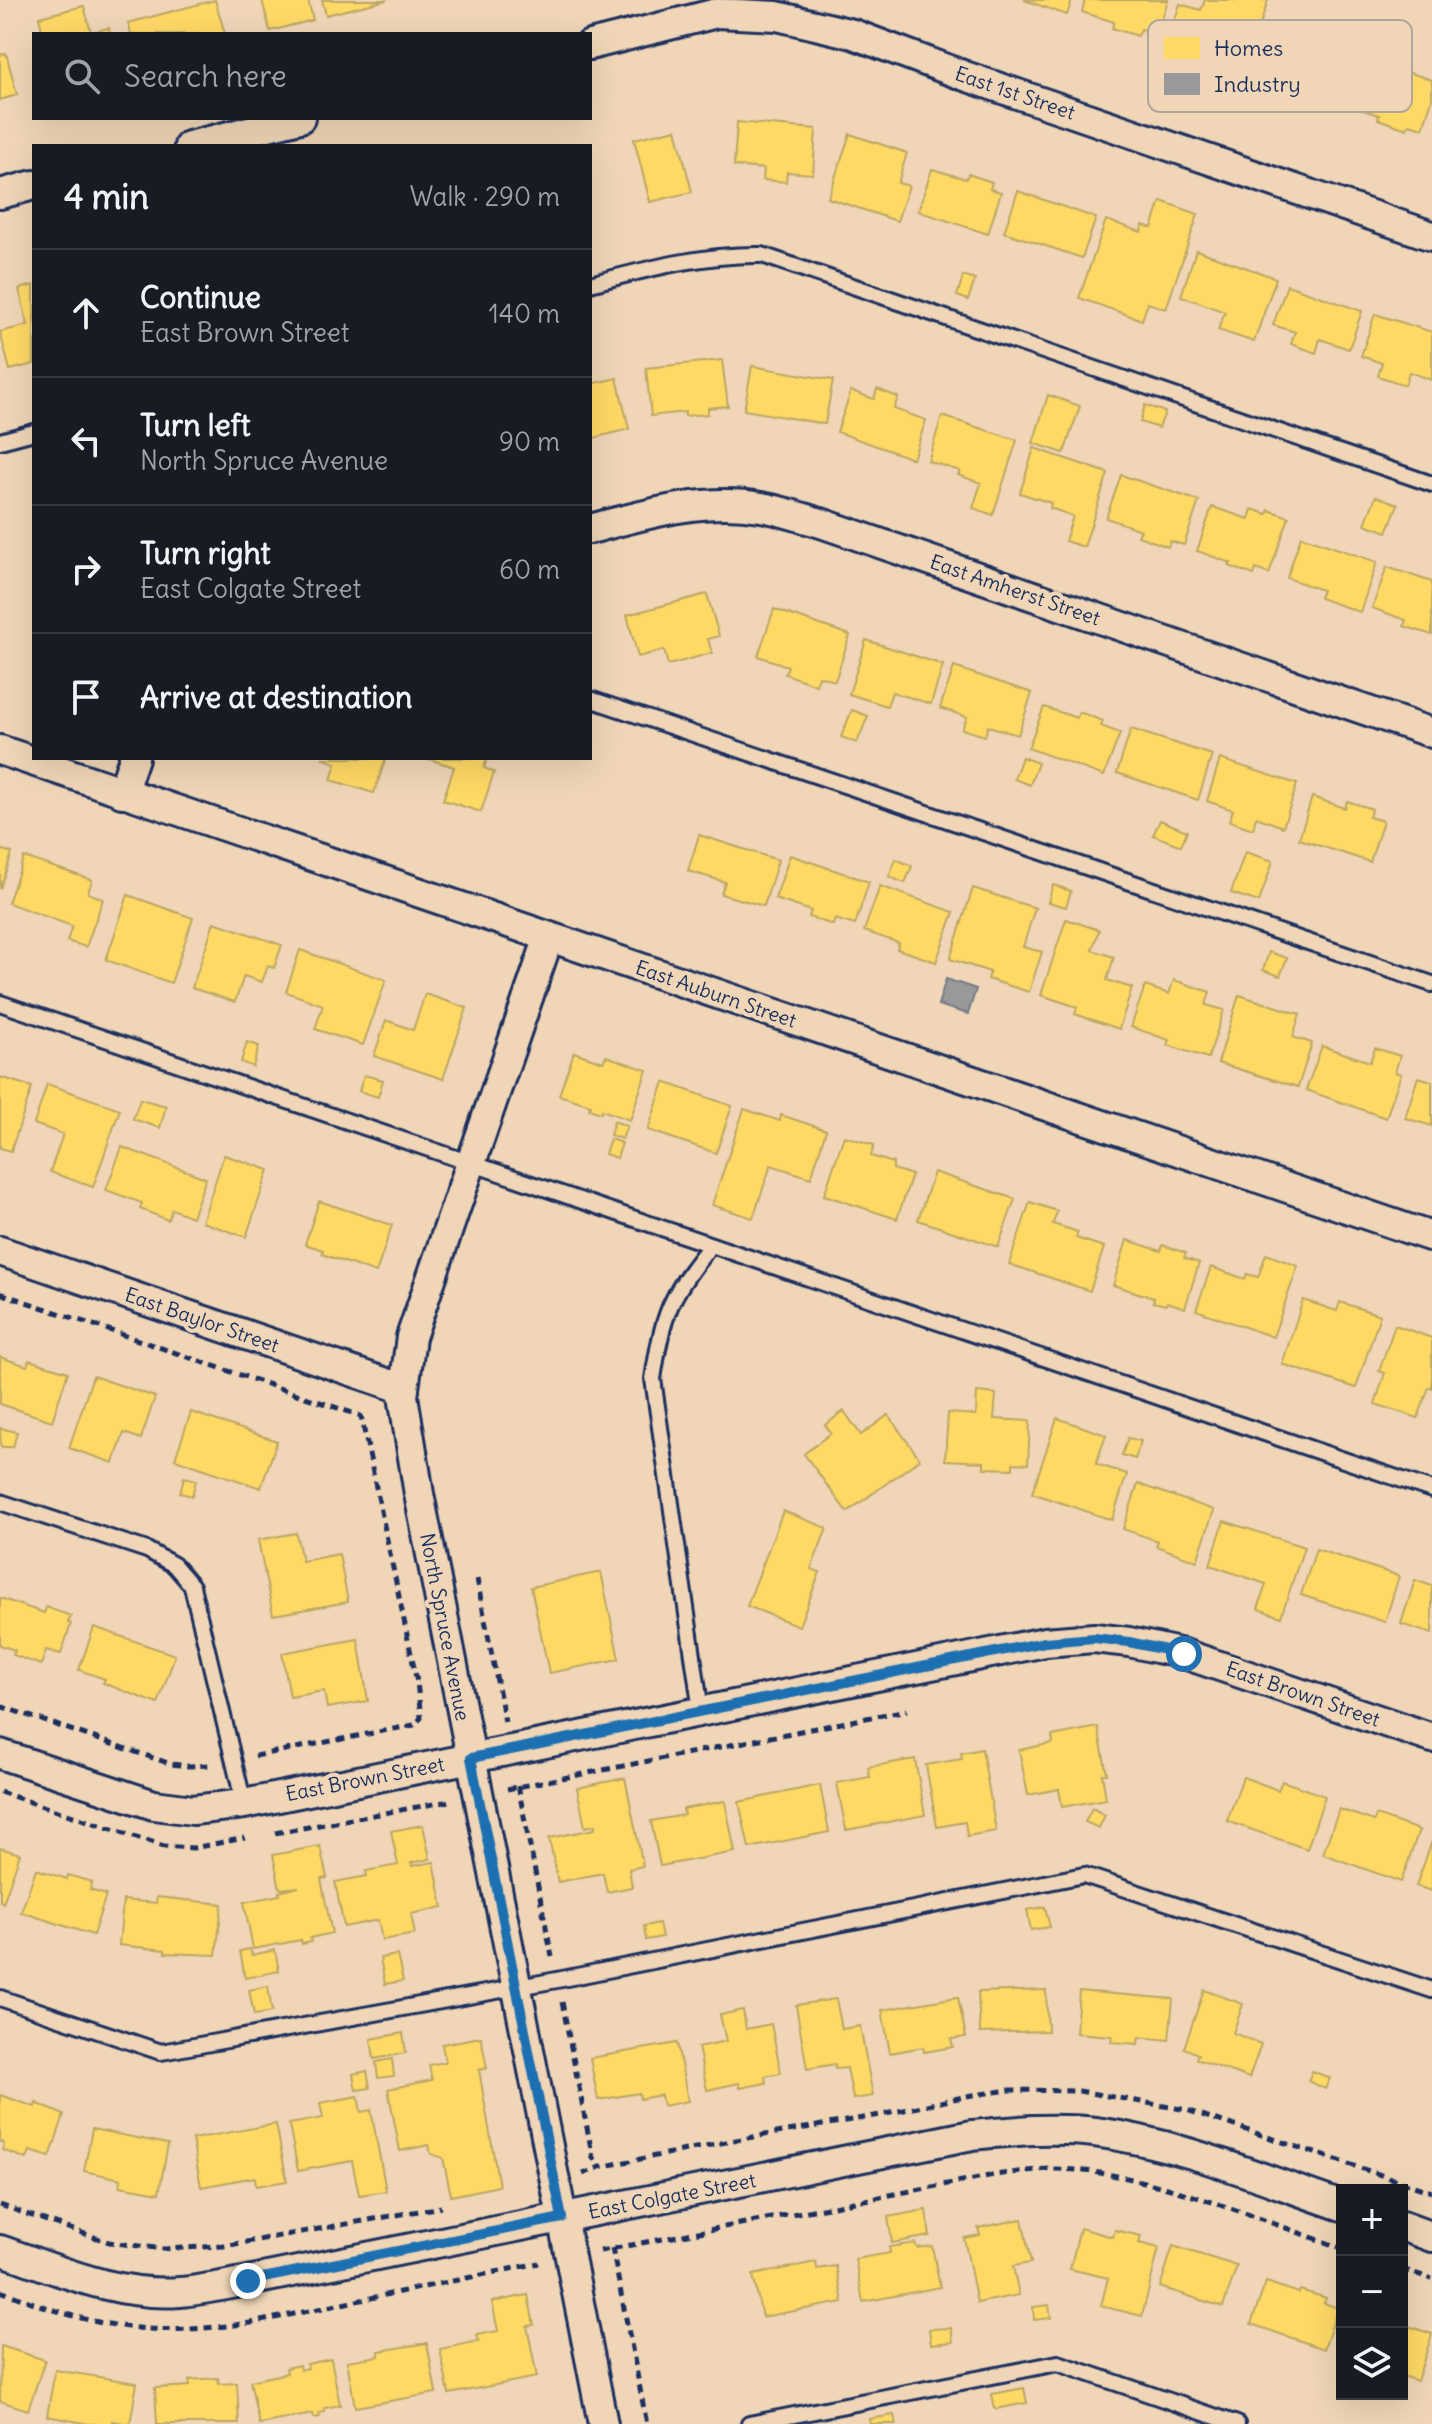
<!DOCTYPE html>
<meta charset="utf-8">
<style>
:root{--surface:#171b24;--page:#20242c;--text:#f1f3f6;--muted:#9ea1a6;--line:#363941}
body{margin:0;font-family:Delius,sans-serif;background:var(--page);color:var(--text)}
.controls{position:absolute;right:24px;bottom:24px;display:grid;overflow:hidden;border-radius:0px;box-shadow:0 8px 32px #0002}
.controls button{width:72px;height:72px;display:grid;place-items:center;padding:0;border:0;border-bottom:2px solid var(--line);background:var(--surface);color:var(--text);font:40px sans-serif}
.stop{position:absolute;width:24px;height:24px;margin:-18px;border:6px solid #1f6fb2;border-radius:50%;background:#fff}
.stop.end{background:#1f6fb2;border-color:#fff;box-shadow:0 2px 8px #0008}
.list{margin:0;padding:0;list-style:none}
h2{display:flex;justify-content:space-between;align-items:center;height:104px;margin:0;padding:0 32px;font-size:34px}
h2 small{font-size:26px;font-weight:400;color:var(--muted)}
.list li{display:grid;grid-template-columns:52px 1fr auto;gap:24px;align-items:center;box-sizing:border-box;height:128px;padding:0 32px;border-top:2px solid var(--line)}
.list b{display:block;font-size:30px;white-space:nowrap}
.list p{margin:0;font-size:26px;white-space:nowrap;color:var(--muted)}
.list em{font-size:26px;font-style:normal;color:var(--muted)}
.icon{flex:none;width:44px;height:44px;fill:none;stroke:currentColor;stroke-width:2;stroke-linecap:round;stroke-linejoin:round}
.map{position:relative;flex:none;width:1432px;height:2424px;overflow:hidden}
.search{position:absolute;background:var(--surface);box-shadow:0 8px 32px #0002;left:32px;top:32px;width:560px;height:88px;display:flex;align-items:center;gap:20px;box-sizing:border-box;padding:0 28px;border-radius:0px;color:var(--muted);font-size:30px}
.panel{position:absolute;background:var(--surface);box-shadow:0 8px 32px #0002;left:32px;top:144px;width:560px;height:616px;border-radius:0px}
.map>svg:first-child{display:block}
</style>
<div class="map">
<svg width="1432" height="2424" viewBox="0 0 1432 2424">
<rect width="100%" height="100%" fill="#f0d6b7"/>
<filter id="ink" filterUnits="userSpaceOnUse"><feTurbulence type="fractalNoise" baseFrequency=".0125" numOctaves="2"/><feDisplacementMap in="SourceGraphic" scale="16" xChannelSelector="R" yChannelSelector="G"/><feConvolveMatrix kernelMatrix="1 2 1 2 8 2 1 2 1" color-interpolation-filters="sRGB"/></filter>
<g filter="url(#ink)">
<!-- homes -->
<g fill="#ffd966" stroke="#bba664" stroke-width="2">
<path d="M215 0 225 34H131L128 23Z"/>
<path d="M262 0H308L313 20 270 31Z"/>
<path d="M322 0H387L326 15Z"/>
<path d="M1024 0H1072L1067 15Z"/>
<path d="M1085 0H1168L1157 34 1141 29 1138 36 1112 28 1114 22 1082 12Z"/>
<path d="M1205 0H1268L1245 72 1166 47 1180 4 1201 10Z"/>
<path d="M84 6 91 32 109 28 110 34H43L39 17Z"/>
<path d="M6 53 17 95 0 100V55Z"/>
<path d="M1363 58 1432 80V100L1423 128 1409 124 1407 129 1378 119 1379 115 1347 105Z"/>
<path d="M737 122 816 129 813 174 787 172 786 182 763 180 764 169 734 166Z"/>
<path d="M676 129 692 192 650 202 634 139Z"/>
<path d="M850 134 907 153 898 183 909 186 897 221 828 198Z"/>
<path d="M932 169 966 179 968 174 992 182 990 189 1001 192 988 234 918 211Z"/>
<path d="M1018 191 1096 218 1082 258 1004 232Z"/>
<path d="M1161 201 1198 214 1166 309 1148 303 1142 320 1079 298 1106 220 1141 232 1143 225 1152 228Z"/>
<path d="M1196 250 1276 278 1254 342 1218 330 1225 312 1181 296Z"/>
<path d="M963 276 975 280 968 300 957 296Z"/>
<path d="M34 285V364L10 370 0 332 28 325 19 289Z"/>
<path d="M1287 285 1362 311 1349 349 1320 339 1316 353 1291 344 1295 332 1273 325Z"/>
<path d="M1375 314 1432 332V380L1409 372 1405 385 1378 376 1382 363 1361 356Z"/>
<path d="M722 360 728 406 708 408V414L685 416V412L651 416 646 368Z"/>
<path d="M752 366 833 380 825 424 744 410Z"/>
<path d="M617 378 629 429 590 439V384Z"/>
<path d="M877 389 898 397 894 409 926 420 913 459 837 432 851 391 874 399Z"/>
<path d="M1048 395 1080 406 1064 453 1033 443Z"/>
<path d="M1145 405 1165 412 1159 428 1140 422Z"/>
<path d="M942 416 1017 440 993 515 973 508 981 483 958 475 960 471 928 461Z"/>
<path d="M1034 448 1108 473 1084 547 1065 541 1073 516 1050 508 1051 503 1020 493Z"/>
<path d="M1121 475 1199 501 1184 545 1170 541 1168 547 1138 536 1141 530 1106 518Z"/>
<path d="M1376 496 1398 504 1387 532 1365 524Z"/>
<path d="M1212 507 1249 519 1252 509 1267 514 1269 510 1289 517 1269 574 1256 569 1254 575 1229 566 1231 563 1197 551Z"/>
<path d="M1301 536 1377 562 1360 612 1319 598 1322 590 1287 578Z"/>
<path d="M1387 567 1432 582V635L1404 626 1406 620 1372 608Z"/>
<path d="M707 594 719 636 708 639 712 653 668 665 664 650 638 657 627 615Z"/>
<path d="M774 609 850 635 835 681 819 676 816 685 785 674 788 666 758 656Z"/>
<path d="M866 640 943 665 931 704 892 692 887 706 849 694Z"/>
<path d="M954 667 1032 693 1018 735 988 726 985 736 962 729 967 717 940 708Z"/>
<path d="M1044 707 1077 718 1079 712 1103 721 1101 726 1120 733 1104 776 1028 748Z"/>
<path d="M852 710 868 716 857 743 841 737Z"/>
<path d="M1131 729 1212 755 1198 800 1117 773Z"/>
<path d="M1022 757 1038 763 1030 785 1014 779Z"/>
<path d="M322 758H386L374 793 331 780 336 763Z"/>
<path d="M426 758H487L484 768 494 772 481 812 443 800 454 767Z"/>
<path d="M1220 759 1297 784 1283 827 1256 817 1253 829 1229 821 1233 810 1207 801Z"/>
<path d="M1312 797 1345 808 1347 801 1372 809 1369 817 1383 821 1370 862 1299 839Z"/>
<path d="M1160 820 1187 831 1181 846 1153 835Z"/>
<path d="M699 835 778 860 764 906 721 894 725 882 688 871Z"/>
<path d="M0 849 12 853 0 889Z"/>
<path d="M1245 852 1273 861 1259 902 1231 893Z"/>
<path d="M790 855 869 882 855 925 835 919 833 925 809 917 811 911 775 899Z"/>
<path d="M24 857 92 880 88 893 103 899 86 947 67 941 72 926 8 903Z"/>
<path d="M896 859 912 866 905 883 889 877Z"/>
<path d="M1053 885 1071 891 1066 907 1048 902Z"/>
<path d="M880 886 954 912 936 962 897 949 899 943 864 931Z"/>
<path d="M973 888 1035 908 1023 947 1042 952 1029 992 988 979 990 972 950 959Z"/>
<path d="M128 895 193 918 171 983 106 960Z"/>
<path d="M1066 919 1099 930 1092 950 1114 957 1107 980 1132 988 1119 1029 1075 1014 1077 1007 1041 995Z"/>
<path d="M214 922 282 945 274 968 268 966 262 982 244 976 235 1002 192 988Z"/>
<path d="M300 950 386 980 363 1045 315 1029 323 1005 286 992Z"/>
<path d="M1269 952 1287 958 1280 976 1263 970Z"/>
<path d="M1174 980 1210 992 1206 1005 1224 1010 1208 1058 1167 1045 1169 1040 1131 1027 1145 986 1169 994Z"/>
<path d="M425 994 467 1008 443 1079 374 1056 386 1020 413 1030Z"/>
<path d="M1239 995 1300 1014 1293 1037 1312 1043 1298 1087 1218 1063Z"/>
<path d="M247 1042 259 1046 253 1067 241 1062Z"/>
<path d="M1322 1046 1370 1062 1375 1048 1400 1056 1395 1072 1401 1074 1386 1118 1306 1090Z"/>
<path d="M574 1052 603 1062 606 1056 647 1070 630 1120 602 1110 601 1113 589 1109 591 1105 559 1095Z"/>
<path d="M364 1075 383 1080 378 1097 359 1091Z"/>
<path d="M0 1077 32 1087 11 1151 0 1148Z"/>
<path d="M1418 1077 1432 1081V1126L1405 1118Z"/>
<path d="M664 1082 732 1106 716 1153 648 1130Z"/>
<path d="M47 1084 120 1109 93 1187 50 1172 63 1134 34 1124Z"/>
<path d="M140 1099 166 1106 160 1128 133 1119Z"/>
<path d="M744 1109 780 1121 781 1115 826 1130 811 1178 771 1165 753 1218 712 1205Z"/>
<path d="M614 1121 627 1126 622 1139 610 1135Z"/>
<path d="M844 1136 874 1145 871 1156 893 1163V1169L912 1175 897 1219 824 1195Z"/>
<path d="M610 1139 622 1143 617 1158 605 1154Z"/>
<path d="M122 1147 206 1178 192 1217 172 1209 168 1220 140 1209 142 1203 106 1190Z"/>
<path d="M224 1155 269 1170 246 1237 202 1222Z"/>
<path d="M934 1172 1015 1199 998 1247 918 1220Z"/>
<path d="M319 1201 392 1225 376 1273 322 1254 323 1250 305 1244Z"/>
<path d="M1030 1202 1057 1211 1053 1224 1078 1232 1076 1238 1104 1247 1090 1291 1009 1264Z"/>
<path d="M1127 1240 1161 1251 1163 1245 1186 1253 1184 1258 1199 1263 1185 1308 1167 1302 1166 1305 1153 1302 1154 1298 1113 1285Z"/>
<path d="M1266 1254 1298 1266 1273 1337 1196 1310 1211 1267 1245 1279 1247 1274 1258 1277Z"/>
<path d="M1303 1300 1337 1311 1340 1302 1380 1315 1356 1388 1282 1364Z"/>
<path d="M1395 1325 1432 1338V1388L1429 1387 1418 1418 1375 1404 1385 1373 1379 1371Z"/>
<path d="M0 1357 27 1366 29 1360 68 1372 52 1421 0 1404Z"/>
<path d="M93 1376 155 1397 141 1439 124 1433 114 1463 69 1448Z"/>
<path d="M977 1392 996 1394 994 1419 1030 1421 1028 1464 1013 1463V1469L984 1468V1462L945 1460 948 1413 976 1415Z"/>
<path d="M844 1411 861 1435 888 1415 920 1459 847 1512 804 1454 831 1433 825 1425Z"/>
<path d="M191 1412 277 1441 261 1488 175 1459Z"/>
<path d="M1057 1418 1106 1435 1096 1464 1127 1474 1112 1520 1032 1493Z"/>
<path d="M0 1428 17 1432 13 1447H1Z"/>
<path d="M1128 1438 1141 1441 1135 1459 1122 1455Z"/>
<path d="M184 1477 196 1480 192 1496 180 1493Z"/>
<path d="M1138 1484 1214 1510 1197 1561 1156 1546 1158 1541 1123 1529Z"/>
<path d="M783 1511 827 1528 811 1569 820 1572 799 1626 747 1606Z"/>
<path d="M1224 1521 1304 1547 1281 1617 1258 1609 1266 1584 1210 1565Z"/>
<path d="M296 1533 302 1561 339 1554 348 1602 273 1615 258 1540Z"/>
<path d="M1316 1549 1399 1576 1385 1622 1301 1595Z"/>
<path d="M601 1572 619 1659 549 1673 531 1587Z"/>
<path d="M1415 1580 1432 1586V1634L1401 1624Z"/>
<path d="M0 1598 44 1613 46 1607 71 1616 68 1623 71 1624 61 1654 46 1650 41 1665 13 1655 15 1650 0 1645Z"/>
<path d="M94 1627 175 1655 158 1704 103 1683 105 1679 79 1670Z"/>
<path d="M358 1639 368 1701 327 1708 324 1691 290 1697 282 1653Z"/>
<path d="M1098 1727 1107 1774H1102L1106 1799 1062 1807 1059 1789 1028 1795 1019 1750 1053 1743 1052 1736Z"/>
<path d="M982 1749 996 1831 967 1836 965 1822 937 1827 926 1765 962 1759 961 1753Z"/>
<path d="M915 1759 925 1815 846 1830 837 1783 870 1777 868 1767Z"/>
<path d="M1243 1777 1278 1790 1282 1781 1325 1796 1307 1849 1227 1821Z"/>
<path d="M625 1778 643 1866 629 1869 632 1887 607 1892 603 1873 558 1882 549 1838 595 1829V1825L585 1827 577 1788Z"/>
<path d="M820 1785 829 1832 749 1848 739 1802Z"/>
<path d="M725 1801 735 1852 660 1866 651 1821 684 1815 683 1809Z"/>
<path d="M1092 1808 1105 1815 1099 1828 1085 1822Z"/>
<path d="M1339 1809 1374 1821 1376 1815 1419 1830 1401 1882 1323 1854Z"/>
<path d="M423 1825 430 1859 411 1863 412 1866 434 1862 443 1907 411 1914 415 1934 382 1940 378 1920 344 1927 335 1882 367 1876 366 1871 398 1865 391 1831Z"/>
<path d="M1432 1841V1891L1416 1886Z"/>
<path d="M320 1846 327 1878 321 1879 332 1933 310 1938 311 1942 302 1944 301 1940 253 1949 244 1902 280 1895 279 1892 299 1887 280 1889 273 1855Z"/>
<path d="M0 1848 20 1854 3 1903 0 1901Z"/>
<path d="M36 1869 67 1879 68 1875 92 1882 90 1890 106 1895 93 1935 21 1912Z"/>
<path d="M157 1897 222 1904 216 1955 165 1953V1950L119 1945 123 1900 156 1903Z"/>
<path d="M1045 1907 1050 1927 1031 1930 1027 1910Z"/>
<path d="M659 1923 662 1937 646 1940 644 1926Z"/>
<path d="M250 1949 252 1955 275 1950 279 1971 245 1978 240 1951Z"/>
<path d="M397 1955 403 1981 385 1984 380 1958Z"/>
<path d="M268 1986 272 2012 254 2015 249 1990Z"/>
<path d="M1046 1990 1048 2031 980 2033 978 1992Z"/>
<path d="M1204 1990 1243 2004 1233 2033 1261 2044 1249 2078 1196 2059 1198 2054 1184 2048Z"/>
<path d="M1079 1991 1173 1999 1169 2040 1139 2037 1138 2044 1111 2042 1112 2036 1076 2033Z"/>
<path d="M958 1997 966 2037 951 2039 953 2047 924 2052 923 2047 890 2053 882 2010Z"/>
<path d="M836 1999 842 2029 860 2026 873 2096 853 2099 847 2068 835 2069V2064L807 2069 796 2005Z"/>
<path d="M743 2010 746 2029 771 2024 781 2073 765 2076 766 2083 740 2088 739 2083 707 2090 698 2047 726 2041 720 2015Z"/>
<path d="M403 2033 406 2053 374 2059 371 2039Z"/>
<path d="M481 2037 487 2068 479 2070 499 2186 451 2196 443 2158 431 2154 429 2145 400 2151 388 2089 432 2080 429 2065 445 2062 442 2044Z"/>
<path d="M677 2043 688 2101 663 2106 661 2095 640 2099 639 2093 598 2100 590 2058Z"/>
<path d="M392 2059 394 2076 378 2078 376 2062Z"/>
<path d="M367 2071 370 2088 356 2090 353 2074Z"/>
<path d="M1312 2071 1330 2078 1325 2089 1308 2081Z"/>
<path d="M0 2095 35 2107 36 2103 64 2115 50 2157 30 2151 27 2159 2 2150 4 2143 0 2142Z"/>
<path d="M358 2096 361 2112 371 2110 386 2191 359 2195 352 2161 298 2171 289 2124 323 2118 320 2103Z"/>
<path d="M276 2124 287 2181 256 2186 255 2177 201 2187 192 2139Z"/>
<path d="M92 2129 168 2144 159 2193 120 2186 121 2179 84 2171Z"/>
<path d="M926 2210 930 2236 892 2243 888 2217Z"/>
<path d="M1022 2219 1031 2263 1013 2266 1019 2295 977 2303 964 2238 980 2235 978 2228Z"/>
<path d="M1080 2228 1113 2237 1115 2230 1141 2236 1139 2243 1159 2248 1142 2316 1101 2306 1108 2278 1070 2269Z"/>
<path d="M915 2243 917 2248 932 2246 940 2287 863 2302 855 2259 890 2253 889 2247Z"/>
<path d="M1173 2246 1237 2266 1223 2307 1160 2287Z"/>
<path d="M816 2262 817 2269 836 2266 843 2302 762 2317 753 2275Z"/>
<path d="M1266 2282 1299 2293 1300 2290 1326 2298 1324 2303 1338 2308 1324 2349 1251 2324Z"/>
<path d="M528 2295 534 2325 527 2326 537 2377 449 2394 440 2349 479 2341 477 2335 498 2331 492 2302Z"/>
<path d="M1049 2305 1051 2318 1034 2320 1033 2307Z"/>
<path d="M1402 2324 1432 2334 1417 2381 1402 2376Z"/>
<path d="M951 2328 953 2342 931 2344 929 2329Z"/>
<path d="M427 2343 436 2393 355 2407 347 2361 379 2356V2351Z"/>
<path d="M1 2346 45 2360 28 2410 0 2401Z"/>
<path d="M331 2359 340 2405 324 2408 325 2412 319 2413 320 2417 314 2418 313 2414 259 2424 250 2381 287 2373 286 2368 299 2365 300 2370 308 2368 307 2364Z"/>
<path d="M55 2370 137 2383 130 2424 112 2421V2424H89L47 2416Z"/>
<path d="M218 2378 219 2384 237 2383 239 2424H157L155 2388 190 2386 189 2380Z"/>
<path d="M1024 2388 1027 2403 995 2409 992 2394Z"/>
<path d="M894 2415 896 2424H870L869 2419Z"/>
</g>
<!-- industry -->
<path fill="#999" stroke="#737987" stroke-width="2" d="M946 979 976 989 968 1014 938 1005Z"/>
<g fill="none" stroke-linecap="round" stroke-linejoin="round">
<!-- lane casing -->
<g stroke="#1b2f5e" stroke-width="20">
<g id="lane">
<path d="M590 284C647 269 703 254 762 255L1432 484"/>
<path d="M0 441 34 432"/>
<path d="M590 699 1432 984"/>
<path d="M0 1003 1432 1490"/>
<path d="M0 1502 147 1550 174 1565 192 1586 244 1804"/>
<path d="M701 1711 653 1379C663 1314 669 1296 711 1245"/>
<path d="M0 1998 161 2052 557 1980 1084 1875 1432 1990"/>
<path d="M749 2424 1058 2363 1237 2424"/>
</g>
</g>
<!-- street casing -->
<g stroke="#1b2f5e" stroke-width="34">
<g id="street">
<path d="M590 45 717 13 777 16 853 34 965 76 1432 236"/>
<path d="M189 146 300 118"/>
<path d="M0 194 34 185"/>
<path d="M590 529C647 514 702 497 761 507 781 510 802 518 821 523L1432 733"/>
<path d="M0 750 1432 1237"/>
<path d="M122 793 134 758"/>
<path d="M549 937 411 1337 403 1396 419 1494 603 2424"/>
<path d="M0 1251 404 1389"/>
<path d="M0 1754 154 1805 193 1810 244 1804 1045 1642 1094 1638 1129 1642 1184 1654 1432 1738"/>
<path d="M1402 2226 1432 2237"/>
<path d="M0 2250C58 2270 118 2297 180 2292 203 2290 225 2285 248 2281L972 2135C1013 2131 1053 2127 1095 2132 1179 2143 1262 2179 1342 2206"/>
</g>
</g>
<!-- path -->
<g stroke="#1b2f5e" stroke-width="5" stroke-dasharray="8 6" stroke-linecap="butt">
<path d="M0 1293 361 1416 417 1682"/>
<path d="M477 1579 505 1722"/>
<path d="M0 1706 171 1764 189 1766 210 1765"/>
<path d="M255 1756 414 1725 421 1718 417 1682H419"/>
<path d="M518 1786 552 1957"/>
<path d="M507 1789 907 1710"/>
<path d="M0 1792 164 1846 193 1848 245 1838"/>
<path d="M275 1833 450 1801"/>
<path d="M562 2002 593 2158 600 2167"/>
<path d="M583 2174 600 2167 736 2140 886 2114 972 2095 1011 2090 1079 2091 1187 2110 1432 2192"/>
<path d="M0 2205 109 2242 163 2249 224 2246 441 2207"/>
<path d="M612 2248 647 2424"/>
<path d="M600 2251 994 2175C1012 2173 1031 2170 1050 2169 1139 2168 1257 2219 1342 2248"/>
<path d="M1402 2269 1432 2279"/>
<path d="M0 2291C37 2304 75 2319 114 2325 160 2333 205 2329 251 2323L539 2263"/>
</g>
<!-- lane -->
<use href="#lane" stroke="#f0d6b7" stroke-width="14"/>
<!-- street -->
<use href="#street" stroke="#f0d6b7" stroke-width="28"/>
</g>
</g>
<g fill="none" stroke-linecap="round" stroke-linejoin="round" filter="url(#ink)">
<!-- route -->
<path stroke="#1f6fb2" stroke-width="10" d="M248 2281 562 2218 471 1758 1045 1642 1094 1638 1129 1642 1184 1654"/>
</g>
<g text-anchor="middle" stroke-width="8" stroke-linejoin="round" paint-order="stroke">
<!-- street labels -->
<g font-size="20" fill="#1b2f5e" stroke="#f0d6b7">
<text transform="translate(1015 93) rotate(19)" y="7">East 1st Street</text>
<text transform="translate(1015 590) rotate(19)" y="7">East Amherst Street</text>
<text transform="translate(716 994) rotate(19)" y="7">East Auburn Street</text>
<text transform="translate(202 1320) rotate(19)" y="7">East Baylor Street</text>
<text transform="translate(445 1627) rotate(79)" y="7">North Spruce Avenue</text>
<text transform="translate(1303 1694) rotate(19)" y="7">East Brown Street</text>
<text transform="translate(365 1779) rotate(-11)" y="7">East Brown Street</text>
<text transform="translate(672 2196) rotate(-11)" y="7">East Colgate Street</text>
</g>
</g>
<!-- legend -->
<rect x="1148" y="20" width="264" height="92" rx="12" fill="#f0d6b7" stroke="#b0a49c" stroke-width="2"/>
<rect x="1164" y="37" width="36" height="22" fill="#ffd966"/>
<rect x="1164" y="73" width="36" height="22" fill="#999"/>
<g font-size="22" fill="#1b2f5e">
<text x="1214" y="56">Homes</text>
<text x="1214" y="92">Industry</text>
</g>
</svg>
<div class="controls">
<button>+</button>
<button>−</button>
<button><svg class="icon" aria-label="layers" viewBox="0 0 24 24"><path d="M12 4l9 5-9 5-9-5zM3 14l9 5 9-5"/></svg></button>
</div>
<div class="stop" style="left:1184px;top:1654px"></div>
<div class="stop end" style="left:248px;top:2281px"></div>
<div class="search"><svg class="icon" aria-label="search" viewBox="0 0 24 24"><circle cx="10" cy="10" r="6"/><path d="M15 15l6 6"/></svg>Search here</div>
<section class="panel">
<h2>4 min<small>Walk · 290 m</small></h2>
<ul class="list">
<li><svg class="icon" aria-label="ahead" viewBox="0 0 24 24"><path d="M12 20V5M6 11l6-6 6 6"/></svg><div><b>Continue</b><p>East Brown Street</p></div><em>140 m</em></li>
<li><svg class="icon" aria-label="left" viewBox="0 0 24 24"><path d="M17 20v-9H6M10 6l-5 5 5 5"/></svg><div><b>Turn left</b><p>North Spruce Avenue</p></div><em>90 m</em></li>
<li><svg class="icon" aria-label="right" viewBox="0 0 24 24"><path d="M7 20v-9h11M14 6l5 5-5 5"/></svg><div><b>Turn right</b><p>East Colgate Street</p></div><em>60 m</em></li>
<li><svg class="icon" aria-label="arrive" viewBox="0 0 24 24"><path d="M6 21V4h12l-3 4 3 4H6"/></svg><div><b>Arrive at destination</b></div></li>
</ul>
</section>
</div>
